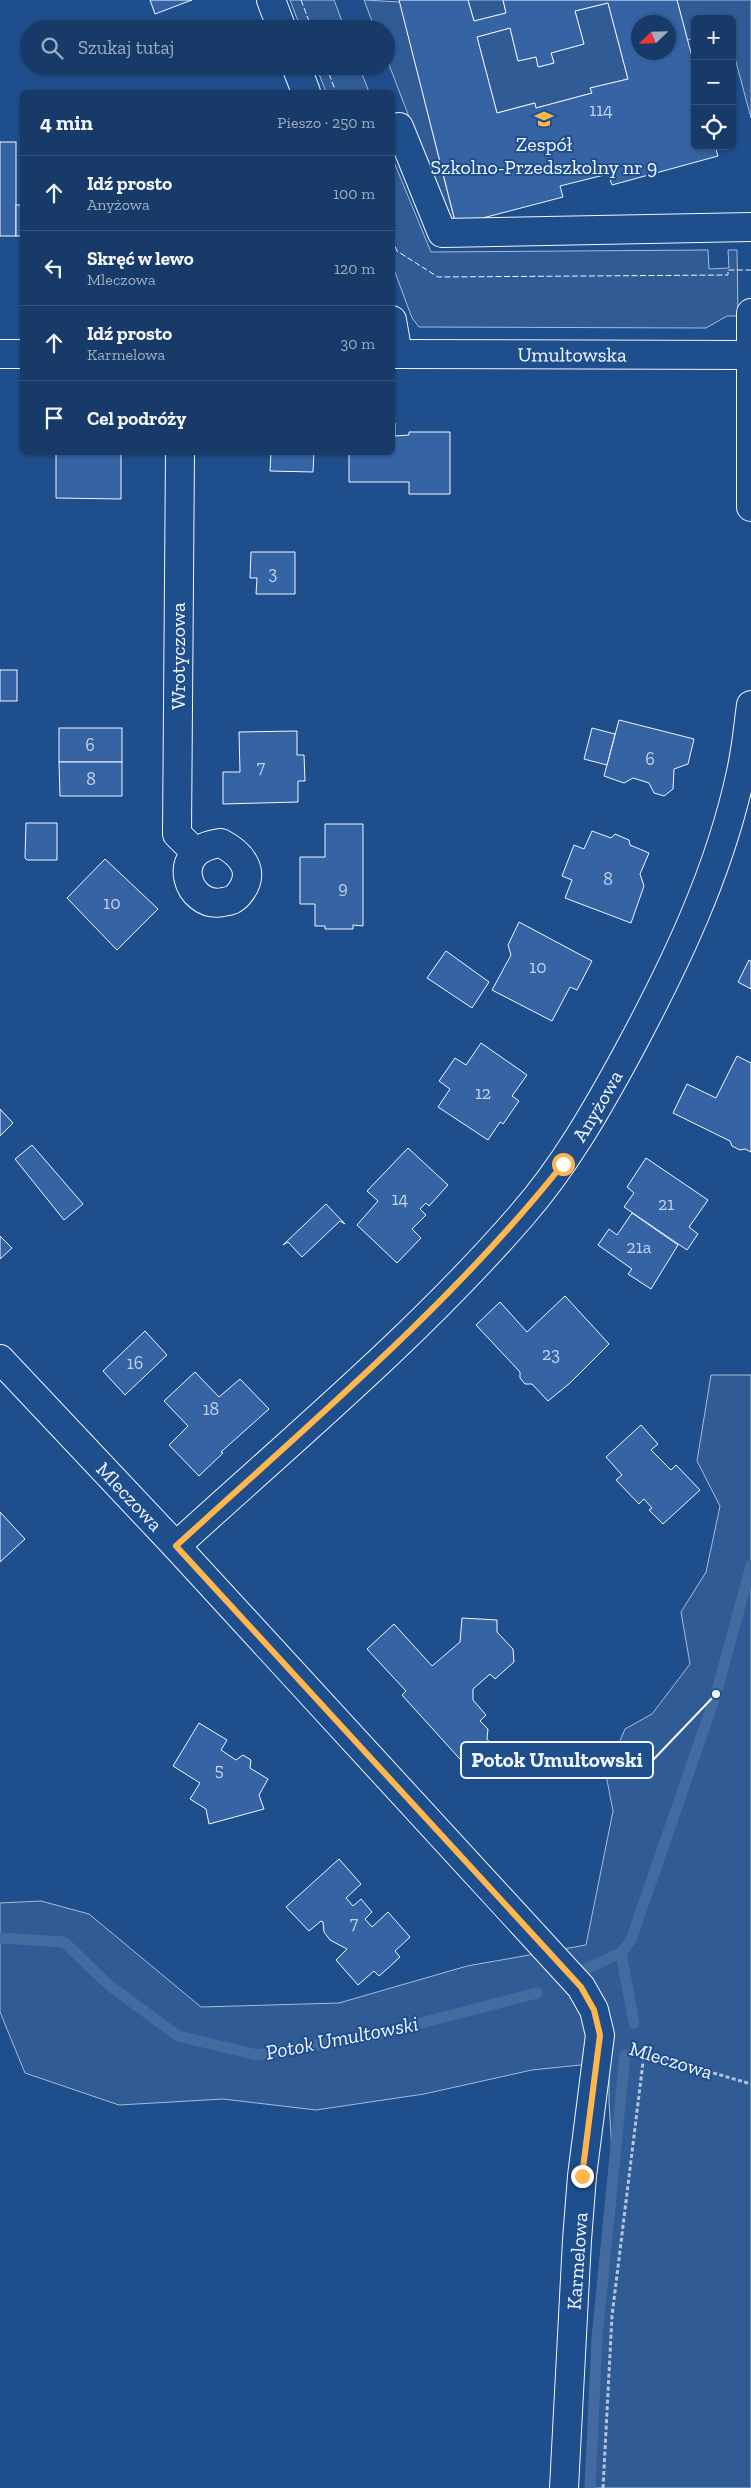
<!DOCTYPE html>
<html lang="pl">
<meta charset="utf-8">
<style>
:root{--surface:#173a69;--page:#244571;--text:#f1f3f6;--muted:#9eadc0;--line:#36547d}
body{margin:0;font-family:"Zilla Slab",serif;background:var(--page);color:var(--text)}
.controls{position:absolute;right:15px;top:15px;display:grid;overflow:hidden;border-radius:8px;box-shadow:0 1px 4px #0004}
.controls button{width:45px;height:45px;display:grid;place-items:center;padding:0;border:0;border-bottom:1px solid var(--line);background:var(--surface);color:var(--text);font:25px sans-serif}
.compass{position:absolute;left:631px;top:15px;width:45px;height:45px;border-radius:50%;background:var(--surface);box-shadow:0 1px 4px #0004;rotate:247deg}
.stop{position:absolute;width:15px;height:15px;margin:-11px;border:4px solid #ffb74d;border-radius:50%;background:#fff}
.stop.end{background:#ffb74d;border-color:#fff;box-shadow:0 1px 5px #0008}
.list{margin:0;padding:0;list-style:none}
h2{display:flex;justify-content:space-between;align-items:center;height:65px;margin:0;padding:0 20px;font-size:21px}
h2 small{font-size:16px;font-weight:400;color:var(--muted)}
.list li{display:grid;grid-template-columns:32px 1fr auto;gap:15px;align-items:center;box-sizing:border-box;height:75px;padding:0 20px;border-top:1px solid var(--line)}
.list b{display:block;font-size:19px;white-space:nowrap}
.list p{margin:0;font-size:16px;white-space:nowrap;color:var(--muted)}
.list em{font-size:16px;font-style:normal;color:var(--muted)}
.icon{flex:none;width:28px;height:28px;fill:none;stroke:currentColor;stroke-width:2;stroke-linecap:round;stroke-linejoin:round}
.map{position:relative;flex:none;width:751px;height:2488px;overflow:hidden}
.search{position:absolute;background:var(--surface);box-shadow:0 1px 4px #0004;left:20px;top:20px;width:375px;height:55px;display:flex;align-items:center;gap:12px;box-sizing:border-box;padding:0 18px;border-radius:28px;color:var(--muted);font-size:19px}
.panel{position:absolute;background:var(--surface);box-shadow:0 1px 4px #0004;left:20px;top:90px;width:375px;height:365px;border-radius:8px}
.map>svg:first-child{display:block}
</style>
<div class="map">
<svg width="751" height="2488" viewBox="0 0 751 2488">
<rect width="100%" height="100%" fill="#1f4e8c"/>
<!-- built -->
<g fill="#305b95" stroke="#a8bbd7">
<path d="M290 0H334L345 29H301Z"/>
<path d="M364 0 400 2 455 222 450 223 386 57V29H375Z"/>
<path d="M468 0H503L506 13 474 21Z"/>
<path d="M677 0H751V118L732 47V19H695V38L687 40Z"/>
<path d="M608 3 628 79 590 88 592 93 536 108 534 103 497 113 477 37 510 28 518 61 536 57 539 67 554 63 551 53 584 44 575 11Z"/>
<path d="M316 66H359L369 92H326Z"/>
<path d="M392 157 431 252 708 250 709 269 729 268 728 250H737L738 316H727L706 328 419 327 412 318 393 267Z"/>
<path d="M711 1375H751V2488H587L594 2387 615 2204 609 2101V2062L532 2070 424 2094 316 2110 223 2099 119 2105 25 2073 0 2012V1903L41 1901 89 1914 201 2007 339 2003 467 1966 586 1945 613 1811 606 1775 625 1729 652 1714 690 1664 681 1612 706 1572 720 1506 697 1461Z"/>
</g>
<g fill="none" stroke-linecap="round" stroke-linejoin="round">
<!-- stream -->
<g stroke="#446ba0" stroke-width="11">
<path d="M0 1938 64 1942 110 1986 178 2036 257 2055 371 2036 537 1993"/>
<path d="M621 1953 634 2023"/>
<path d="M583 1970 621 1953 631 1940 716 1694 751 1566"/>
<path d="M590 2488 597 2338 625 2055"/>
</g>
</g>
<!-- building -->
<g fill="#3563a3" stroke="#f2f6ff" fill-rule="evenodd">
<path d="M150 0H192L155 14Z"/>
<path d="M399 0H468L474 21 506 13 503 0H677L695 68V146H715L718 156 612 185 608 174 560 186 563 197 456 225ZM608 3 628 79 590 88 592 93 536 108 535 103 497 113 477 37 510 28 518 61 536 57 538 67 554 63 551 53 584 44 575 11ZM638 22H668V52H638Z"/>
<rect x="0" y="142" width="16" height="94"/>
<rect x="16" y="205" width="6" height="31"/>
<path d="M392 423H395V436L409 435V432H450V494H409V482H349V452H392Z"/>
<path d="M56 452H121V499L56 498Z"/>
<path d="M271 452H314L313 472 270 471Z"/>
<path d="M251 552H295V594H256L257 578H250Z"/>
<rect x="0" y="670" width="17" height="31"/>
<path d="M619 720 694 739 688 764 674 769 673 789 664 796 654 793 649 783 633 778 624 783 604 776Z"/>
<rect x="59" y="728" width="63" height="34"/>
<path d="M592 728 615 734 607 765 584 759Z"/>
<path d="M297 731V755H304L305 781H298V802L223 804V772H240L239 732Z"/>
<path d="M59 762H122V796H60Z"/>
<path d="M26 823H57V860H27L25 858Z"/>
<path d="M325 824H363V926L353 925V929H325V926H315V904H300V857H325Z"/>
<path d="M592 831 611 838 615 834 629 840 630 845 649 853 640 874 644 886 631 923 565 898 572 880 562 876 574 845 584 849Z"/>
<path d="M105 859 158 909 117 950 67 898Z"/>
<path d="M519 922 592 961 577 990 570 987 552 1021 492 990 511 955 508 945Z"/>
<path d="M446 951 489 982 472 1008 427 978Z"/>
<path d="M749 960 751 961V989L738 982Z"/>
<path d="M481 1043 527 1075 512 1096 519 1101 503 1124 500 1122 488 1140 438 1107 450 1089 439 1081 455 1058 466 1065Z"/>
<path d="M737 1056 751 1063V1152L745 1149 740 1150 732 1146 730 1141 673 1113 687 1084 716 1098Z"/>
<path d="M0 1109 13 1123 0 1136Z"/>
<path d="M32 1145 83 1204 64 1220 15 1159Z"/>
<path d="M408 1148 448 1185 429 1206 426 1203 420 1209 426 1215 412 1229 421 1238 397 1263 357 1225 378 1201 367 1191Z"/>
<path d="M646 1158 708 1200 689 1227 698 1234 687 1250 624 1207 634 1193 627 1187Z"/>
<path d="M326 1204 345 1224 340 1221 302 1257 288 1242 283 1245Z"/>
<path d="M632 1213 678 1245 651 1289 628 1274 632 1269 598 1245 609 1229 617 1235Z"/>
<path d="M0 1236 12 1248 0 1259Z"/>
<path d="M565 1296 609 1344 570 1383 548 1401 532 1384H525L520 1378V1372L476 1325 500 1302 527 1332Z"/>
<path d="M145 1331 167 1355 125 1395 103 1371Z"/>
<path d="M195 1372 219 1397 240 1379 269 1409 221 1452 223 1453 199 1476 169 1445 188 1426 164 1401Z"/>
<path d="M641 1425 658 1444 651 1450 671 1470 676 1465 700 1490 663 1524 649 1510 652 1508 644 1499 639 1504 616 1480 622 1475 606 1457Z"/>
<path d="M0 1512 25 1539 0 1562Z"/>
<path d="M462 1618 497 1620V1632L513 1649 514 1662 495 1679 490 1674 473 1689V1700L486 1715 480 1721 488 1729 487 1739 493 1746 468 1768 402 1695 406 1691 367 1649 394 1624 432 1666 460 1642Z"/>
<path d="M199 1723 227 1740 221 1750 236 1760 243 1755 251 1760 250 1768 268 1779 259 1795 264 1809 209 1824 206 1809 190 1799 200 1783 173 1766Z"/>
<path d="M339 1859 361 1884 346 1898 353 1906 361 1899 372 1912 365 1919 372 1927 388 1912 410 1937 395 1951 400 1957 387 1969 379 1976 374 1971 358 1985 336 1960 347 1949 330 1940 324 1932 323 1922 321 1921 309 1931 286 1907Z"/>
</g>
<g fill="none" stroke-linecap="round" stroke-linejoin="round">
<!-- minor casing -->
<g stroke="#f2f6ff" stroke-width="30">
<g id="minor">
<path d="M271 0 282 29"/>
<path d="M296 66 306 92"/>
<path d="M392 130 399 127 442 233 751 227"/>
<path d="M751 313V507"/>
<path d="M392 320 398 354"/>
<path d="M0 354H22"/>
<path id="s1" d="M392 354 751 355"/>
<path d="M180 452 177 834 195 852"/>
<path d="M221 843C242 854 257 872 239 894 234 900 230 901 223 902 188 910 166 849 221 843Z"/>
<path id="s2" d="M0 1359 176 1546 581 1987 594 2010 600 2035 582 2176 577 2240 564 2488"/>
<path id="s3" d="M176 1546C293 1439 417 1336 521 1216 564 1167 596 1111 627 1054 675 965 720 871 741 772 746 750 748 727 751 705"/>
</g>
</g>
<!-- path -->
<g stroke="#b3c4dc" stroke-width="3" stroke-dasharray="4 2.5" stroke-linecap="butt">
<path d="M632 2049 751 2084"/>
<path d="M603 2488 612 2316 644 2054"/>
</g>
<!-- minor -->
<use href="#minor" stroke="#1f4e8c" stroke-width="28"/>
<!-- fence -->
<g stroke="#f2f6ff" stroke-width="1" stroke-dasharray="6 2.5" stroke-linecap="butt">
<path d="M301 0 312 29"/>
<path d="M326 66 336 92"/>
<path d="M392 239 397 251 438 277 728 275V270H751"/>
</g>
</g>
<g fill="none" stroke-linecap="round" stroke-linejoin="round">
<!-- route -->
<path stroke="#ffb74d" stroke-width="6" d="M563 1164C450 1306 310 1423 176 1546L581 1987 594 2010 600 2035 582 2176"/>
</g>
<!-- icons -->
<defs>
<g id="school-bare" transform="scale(1.5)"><path d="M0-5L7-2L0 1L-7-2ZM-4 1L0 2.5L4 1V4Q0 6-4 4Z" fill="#ffb74d" stroke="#1f4e8c" stroke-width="2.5" paint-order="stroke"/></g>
</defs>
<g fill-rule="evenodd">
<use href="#school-bare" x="544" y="119"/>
</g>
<g text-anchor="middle" stroke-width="4" stroke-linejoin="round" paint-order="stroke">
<!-- number labels -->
<g font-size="18" fill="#c3d1e8">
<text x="601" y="116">114</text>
<text x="273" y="579">3</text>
<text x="90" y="751">6</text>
<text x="650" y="765">6</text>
<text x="261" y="773">7</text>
<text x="91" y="785">8</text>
<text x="608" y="885">8</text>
<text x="343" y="894">9</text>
<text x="112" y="909">10</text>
<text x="538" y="973">10</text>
<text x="483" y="1099">12</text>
<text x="400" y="1205">14</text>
<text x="666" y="1210">21</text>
<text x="639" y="1253">21a</text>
<text x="551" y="1360">23</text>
<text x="135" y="1369">16</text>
<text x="211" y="1415">18</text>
<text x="219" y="1776">5</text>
<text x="354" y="1929">7</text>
</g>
<!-- poi labels -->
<g font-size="20" fill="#f2f6ff" stroke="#1f4e8c">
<text x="544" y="151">Zespół<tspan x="544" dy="23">Szkolno-Przedszkolny nr 9</tspan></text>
</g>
<!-- street labels -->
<g font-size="20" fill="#f2f6ff" stroke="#1f4e8c">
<text dy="7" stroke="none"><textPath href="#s1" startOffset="180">Umultowska</textPath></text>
<text transform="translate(178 656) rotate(-90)" y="7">Wrotyczowa</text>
<text dy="7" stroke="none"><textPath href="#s3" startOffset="612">Anyżowa</textPath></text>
<text dy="7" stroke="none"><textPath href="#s2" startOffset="189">Mleczowa</textPath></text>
<text transform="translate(671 2060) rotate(17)" y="7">Mleczowa</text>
<text transform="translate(577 2261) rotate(-86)" y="7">Karmelowa</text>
</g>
<!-- water labels -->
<g font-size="21" font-style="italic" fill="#f2f6ff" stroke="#1f4e8c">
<text transform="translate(342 2038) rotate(-11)" y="7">Potok Umultowski</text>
</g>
</g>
<!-- callouts -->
<path fill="none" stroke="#f2f6ff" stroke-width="2" d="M716 1694L653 1760"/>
<circle fill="#f2f6ff" stroke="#1f4e8c" stroke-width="2" cx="716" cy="1694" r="5"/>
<rect fill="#1f4e8c" stroke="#f2f6ff" stroke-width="2" x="461" y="1742" width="192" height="36" rx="5"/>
<g font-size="21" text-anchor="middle" font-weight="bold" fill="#f2f6ff">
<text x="557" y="1767">Potok Umultowski</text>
</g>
</svg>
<div class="controls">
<button>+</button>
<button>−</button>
<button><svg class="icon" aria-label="locate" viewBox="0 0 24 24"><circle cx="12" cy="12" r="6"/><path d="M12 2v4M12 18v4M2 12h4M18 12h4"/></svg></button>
</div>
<svg class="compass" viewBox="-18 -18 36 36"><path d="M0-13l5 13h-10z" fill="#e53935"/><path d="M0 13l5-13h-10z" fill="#9eadc0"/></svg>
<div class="stop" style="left:563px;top:1164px"></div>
<div class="stop end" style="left:582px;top:2176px"></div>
<div class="search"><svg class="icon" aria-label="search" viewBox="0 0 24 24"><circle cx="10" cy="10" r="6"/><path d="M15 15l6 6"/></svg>Szukaj tutaj</div>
<section class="panel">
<h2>4 min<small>Pieszo · 250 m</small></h2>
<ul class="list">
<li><svg class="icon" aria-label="ahead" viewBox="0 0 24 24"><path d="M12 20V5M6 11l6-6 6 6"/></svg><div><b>Idź prosto</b><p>Anyżowa</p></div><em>100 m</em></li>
<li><svg class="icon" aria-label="left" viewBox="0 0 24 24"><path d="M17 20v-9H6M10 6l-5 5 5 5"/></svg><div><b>Skręć w lewo</b><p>Mleczowa</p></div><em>120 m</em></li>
<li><svg class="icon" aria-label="ahead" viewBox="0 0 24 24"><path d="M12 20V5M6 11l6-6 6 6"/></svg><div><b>Idź prosto</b><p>Karmelowa</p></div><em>30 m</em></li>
<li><svg class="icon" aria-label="arrive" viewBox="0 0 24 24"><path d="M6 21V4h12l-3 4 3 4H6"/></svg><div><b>Cel podróży</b></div></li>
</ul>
</section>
</div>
